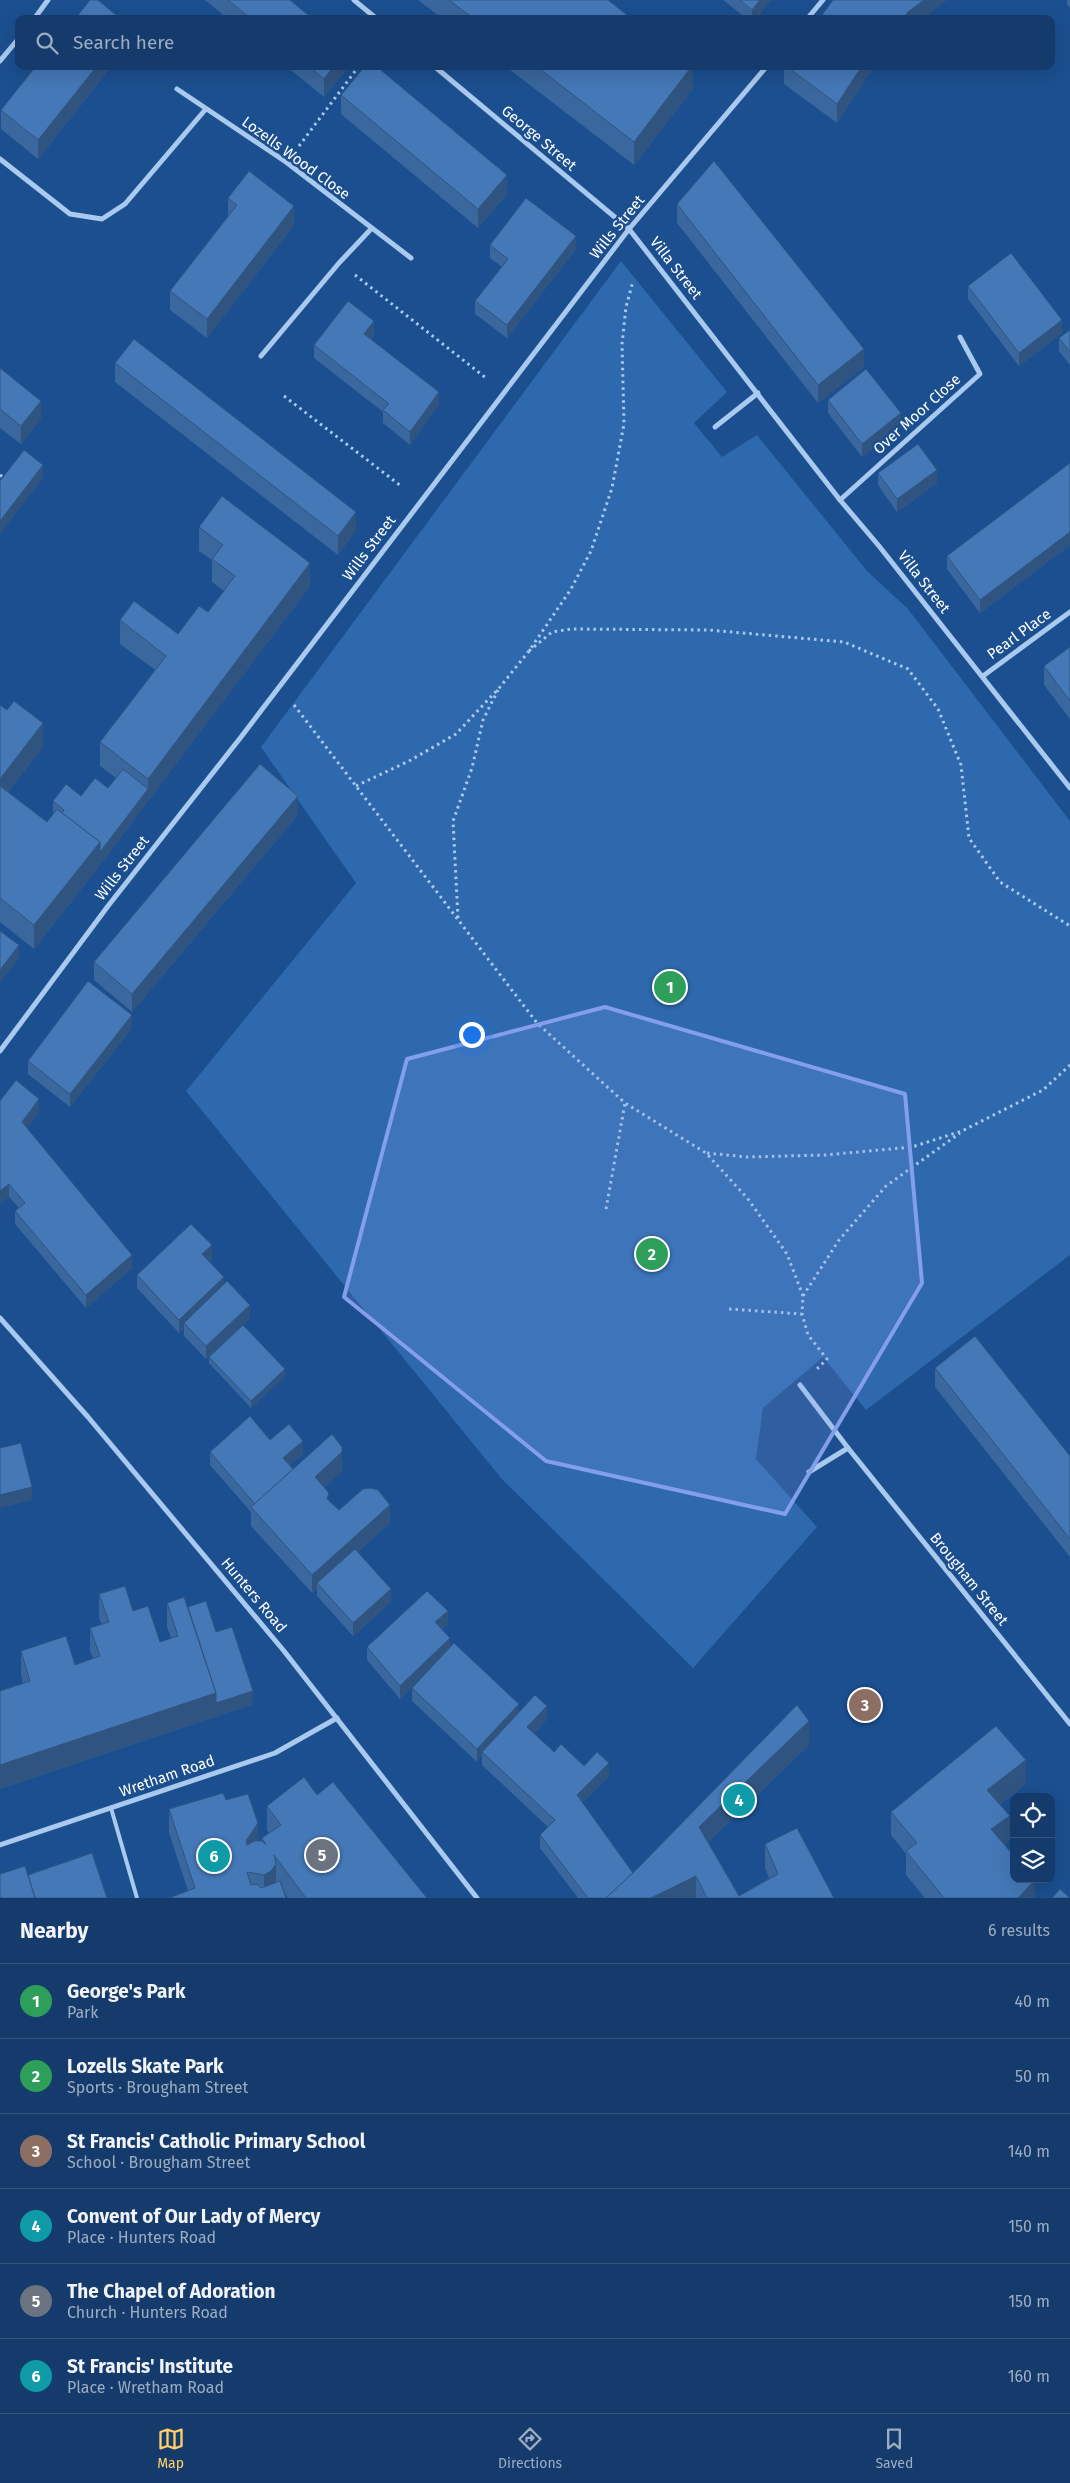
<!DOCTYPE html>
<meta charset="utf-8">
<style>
:root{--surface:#143b6b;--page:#1d4271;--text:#f1f3f6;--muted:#9dadc1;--line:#33557e;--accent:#ffd166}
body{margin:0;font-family:"Fira Sans",sans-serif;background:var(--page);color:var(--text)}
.controls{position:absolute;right:15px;bottom:15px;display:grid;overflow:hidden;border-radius:10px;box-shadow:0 5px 20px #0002}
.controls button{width:45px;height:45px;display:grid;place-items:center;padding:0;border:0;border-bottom:1px solid var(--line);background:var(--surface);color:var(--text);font:25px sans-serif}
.you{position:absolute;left:471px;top:1034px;width:18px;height:18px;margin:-12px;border:4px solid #fff;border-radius:50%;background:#1a73e8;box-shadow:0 0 0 8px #1a73e833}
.badge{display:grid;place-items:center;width:32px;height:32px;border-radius:50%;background:var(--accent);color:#fff;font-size:16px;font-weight:700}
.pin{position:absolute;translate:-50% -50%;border:2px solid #fff;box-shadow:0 1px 5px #0006}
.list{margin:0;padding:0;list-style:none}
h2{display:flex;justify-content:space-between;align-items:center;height:65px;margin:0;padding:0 20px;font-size:21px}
h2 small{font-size:16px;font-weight:400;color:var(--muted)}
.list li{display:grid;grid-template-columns:32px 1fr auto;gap:15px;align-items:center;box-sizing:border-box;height:75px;padding:0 20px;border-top:1px solid var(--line)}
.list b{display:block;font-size:19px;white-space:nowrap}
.list p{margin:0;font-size:16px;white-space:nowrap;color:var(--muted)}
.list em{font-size:16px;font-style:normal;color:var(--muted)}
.icon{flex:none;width:28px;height:28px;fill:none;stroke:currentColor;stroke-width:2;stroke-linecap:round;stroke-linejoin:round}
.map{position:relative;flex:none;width:1070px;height:1898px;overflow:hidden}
.search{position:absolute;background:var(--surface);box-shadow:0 5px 20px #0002;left:15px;right:15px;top:15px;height:55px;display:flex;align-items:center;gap:12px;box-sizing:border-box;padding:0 18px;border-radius:10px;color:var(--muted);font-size:19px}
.sheet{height:515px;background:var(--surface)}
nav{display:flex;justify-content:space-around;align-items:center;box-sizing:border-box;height:70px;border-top:1px solid var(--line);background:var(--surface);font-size:14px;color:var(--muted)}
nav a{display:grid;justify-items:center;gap:2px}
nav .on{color:var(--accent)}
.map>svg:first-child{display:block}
</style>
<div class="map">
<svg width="1070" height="1898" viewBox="0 0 1070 1898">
<rect width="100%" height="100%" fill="#1b4f8f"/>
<!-- green -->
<path fill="#2e69ad" d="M621 261 727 392 694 423 722 457 757 435 867 571 908 609 1070 821V1255L866 1410 823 1357 763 1408 756 1459 817 1527 693 1668 501 1478 186 1091 356 883 261 747Z"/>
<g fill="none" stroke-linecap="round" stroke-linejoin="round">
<!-- path -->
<g stroke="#a9c9ee" stroke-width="3" stroke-dasharray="2.5 4" stroke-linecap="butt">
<path d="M299 146 359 66"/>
<path d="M355 275 486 378"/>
<path d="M284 396 401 486"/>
<path d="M0 475 4 478"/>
<path d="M529 651 552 632 571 629 709 630 844 642 908 669 938 709 961 765 969 838 1000 882 1070 926"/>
<path d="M294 705 537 1023 625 1103 706 1153 748 1199 787 1254 803 1296 802 1314 808 1335 827 1359 816 1370"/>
<path d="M356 786 411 760 456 734 500 687 529 651 571 589 591 551 612 488 624 424 622 344 626 307 633 281"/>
<path d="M458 918 453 821 472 768 483 720 498 690"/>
<path d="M707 1153 747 1157 825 1155 912 1147 962 1131 1043 1090 1070 1065"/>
<path d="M606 1209 625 1103"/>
<path d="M803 1296 839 1240 886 1186 960 1133"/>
<path d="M729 1309 802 1314"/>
</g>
<!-- service -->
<path stroke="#a9c9ee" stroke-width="4" d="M111 1808 137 1898"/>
<!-- minor -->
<g stroke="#a9c9ee" stroke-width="5">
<path d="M354 0 377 19"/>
<path d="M34 19 48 0"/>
<path d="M807 19 823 0"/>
<path d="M0 61 19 38"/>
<path d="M434 66 629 229 840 500 879 546 1070 788"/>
<path d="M177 89 286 162 411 258"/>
<path d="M0 159 70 214 102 219 125 204 205 110"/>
<path d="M261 356 339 263 371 229"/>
<path d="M715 427 758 393"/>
<path d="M840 500 980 374 960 337"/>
<path d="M983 676 1070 612"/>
<path d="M0 1051 108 906 241 737 629 229 767 66"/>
<path d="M0 1318 88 1417 284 1651 477 1898"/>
<path d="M800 1385 848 1448 1070 1724"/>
<path d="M809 1472 848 1448"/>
<path d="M0 1845 275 1753 337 1718"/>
</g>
</g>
<!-- wall -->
<g fill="#3a679d">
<path d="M205 0H290L313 19H228Z"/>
<path d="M418 0H608L632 19H443Z"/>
<path d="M723 0H771L756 19H747Z"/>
<path d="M1067 0H1070V8L1067 4Z"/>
<path d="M112 66 38 159 1 129V110Z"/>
<path d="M286 66H349L324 97Z"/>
<path d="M505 66H693V89L634 165Z"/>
<path d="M784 66H877L867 77 837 123 784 84Z"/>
<path d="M341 95 507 194 478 228 341 114Z"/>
<path d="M228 198 294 225 207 338 170 310V291L228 216Z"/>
<path d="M677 204 864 367 818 403 677 223Z"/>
<path d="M490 245 576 249 507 338 475 314V301L502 267 490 258Z"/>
<path d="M968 286 1062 333 1019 366 968 299Z"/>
<path d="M1070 330V365L1059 351V338Z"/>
<path d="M374 334 371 339 439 404 410 445 383 423V412L314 358V345Z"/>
<path d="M115 363 356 530 338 555 115 382Z"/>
<path d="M0 368 41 419 21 444 0 428Z"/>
<path d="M828 400 901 426 862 457 828 413Z"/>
<path d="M1070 463V545L980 613 947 569V556Z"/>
<path d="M878 473 937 483 897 512 878 485Z"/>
<path d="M199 527 310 586 100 865 34 949 0 922V705L43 747 8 792 47 822 53 814V801L81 796 108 788 116 778 100 766V742L155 670 120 644V620L178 634 208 612 224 591 212 582V560L199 551Z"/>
<path d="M1070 647V719L1044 685V666Z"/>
<path d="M298 815 132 1012 94 980V962Z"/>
<path d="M132 1028 70 1107 28 1074V1061Z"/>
<path d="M0 1101 39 1112 27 1128 132 1268 86 1308 15 1224V1211L19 1208 9 1197Z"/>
<path d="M212 1258 209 1261 224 1284 250 1318 206 1359 184 1336V1328L179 1333 137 1288V1275Z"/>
<path d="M209 1357 285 1376 251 1408 209 1363Z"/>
<path d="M935 1368 1070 1456V1557L935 1387Z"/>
<path d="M270 1440 303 1454 290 1465 293 1469 342 1471 324 1487 329 1501 339 1510 390 1523 358 1552 391 1602 353 1636 317 1596V1589L312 1593 251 1526V1512L210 1465V1452Z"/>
<path d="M99 1594 133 1611 160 1642 171 1638 167 1627V1603L188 1607 216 1632 253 1704 0 1789V1691L23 1683 21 1675V1651L75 1665 93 1658 90 1651V1628L102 1624 99 1618Z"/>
<path d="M448 1624 442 1629 450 1648 519 1712 547 1719 534 1733 554 1752 584 1766 609 1776 582 1803 633 1873 809 1745 708 1842 739 1896 769 1878 765 1868V1844L834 1898H578L540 1848V1835L548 1827 482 1765V1756L477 1762 412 1701V1688L424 1676 400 1699 367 1660V1647Z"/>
<path d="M1026 1784 1000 1804 1010 1840 1004 1844 1035 1898H925L906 1875V1854L891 1835V1812Z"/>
<path d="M317 1795 427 1898H288L284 1893 188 1891 169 1833V1809L226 1800 258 1841H262V1838L269 1833 267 1830V1806Z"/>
</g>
<!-- shaded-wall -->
<g fill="#305480">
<path d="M760 0H771L756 19H752V10Z"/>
<path d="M924 0H947L923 19H903L908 12Z"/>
<path d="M97 66H112L38 159V140Z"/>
<path d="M334 66H349L324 97V79Z"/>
<path d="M692 66H693V89L634 165V142Z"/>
<path d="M862 66H877L867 77 837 123V104Z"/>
<path d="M507 175V194L478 228V209Z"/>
<path d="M294 206V225L207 338V319Z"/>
<path d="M576 236V249L507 338V325Z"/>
<path d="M1062 320V333L1019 366V353Z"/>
<path d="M374 321V334L364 347V334Z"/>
<path d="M864 349V367L818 403V385Z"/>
<path d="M439 392V404L410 445V432Z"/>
<path d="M41 401V419L21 444V426Z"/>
<path d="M901 413V426L862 457V444Z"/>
<path d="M43 465V478L0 534V521Z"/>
<path d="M937 470V483L897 512V499Z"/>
<path d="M356 512V530L338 555V536Z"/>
<path d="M1070 532V545L980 613V600Z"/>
<path d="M310 563V586L100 865V852L148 789V779Z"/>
<path d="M43 723V747L0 802V779Z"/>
<path d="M298 796V815L132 1012V994Z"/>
<path d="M100 842V865L34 949V925Z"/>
<path d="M19 945V958L0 983V970Z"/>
<path d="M132 1015V1028L70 1107V1094Z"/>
<path d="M39 1099V1112L22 1135V1122Z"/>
<path d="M9 1184V1197L0 1204V1191Z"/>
<path d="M212 1245V1258L202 1267V1254Z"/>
<path d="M132 1255V1268L86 1308V1295Z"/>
<path d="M224 1277V1290L184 1323V1328L179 1333V1320Z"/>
<path d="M250 1305V1318L206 1359V1346Z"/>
<path d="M285 1369V1376L251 1408V1401Z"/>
<path d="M303 1441V1454L283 1471V1458Z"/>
<path d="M342 1452V1471L315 1495V1477Z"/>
<path d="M32 1487V1500L0 1508V1495Z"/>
<path d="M390 1505V1523L320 1586 317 1583V1589L312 1593V1575Z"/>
<path d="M391 1589V1602L353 1636V1623Z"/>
<path d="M448 1611V1624L435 1635V1622Z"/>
<path d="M450 1638V1651L400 1699V1686Z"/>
<path d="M253 1691V1704L0 1789V1765L216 1693Z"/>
<path d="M519 1704V1717L482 1752V1756L477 1762V1749Z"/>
<path d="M547 1706V1719L527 1740V1727Z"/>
<path d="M809 1721V1745L699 1850V1827Z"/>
<path d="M1026 1760V1784L987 1813V1790Z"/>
<path d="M609 1763V1776L577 1808V1795Z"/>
<path d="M1010 1816V1840L991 1853V1829Z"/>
<path d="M258 1823V1847L246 1865V1841Z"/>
<path d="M276 1864V1888L264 1898V1875Z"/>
<path d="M696 1876V1898H651Z"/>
<path d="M1035 1880V1898H1018Z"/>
</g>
<!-- building -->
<g fill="#4478b7" stroke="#305480">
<path d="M90 0H98L121 19H75Z"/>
<path d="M228 0H290L313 19H251Z"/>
<path d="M449 0H608L632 19H474Z"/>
<path d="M740 0H760L752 10Z"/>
<path d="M833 0H924L908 12 903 19H819Z"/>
<path d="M36 66H97L38 140 1 110Z"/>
<path d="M309 66H334L324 79Z"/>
<path d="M365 66H376L507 175 478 209 341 95Z"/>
<path d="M536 66H692L634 142Z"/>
<path d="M786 66H862L837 104Z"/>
<path d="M714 161 864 349 818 385 677 204Z"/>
<path d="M249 171 294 206 207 319 170 291 237 205 228 198Z"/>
<path d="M526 198 576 236 507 325 475 301 508 259 490 245Z"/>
<path d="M1011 253 1062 320 1019 353 968 286Z"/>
<path d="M348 301 374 321 364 334 439 392 410 432 383 410 389 404 314 345Z"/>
<path d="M1070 330V352L1059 338Z"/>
<path d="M134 339 356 512 338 536 115 363Z"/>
<path d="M0 368 41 401 21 426 0 409Z"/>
<path d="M866 369 901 413 862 444 828 400Z"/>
<path d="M918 444 937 470 897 499 878 473Z"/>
<path d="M24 450 43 465 0 521V481Z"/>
<path d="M1070 463V532L980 600 947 556Z"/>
<path d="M222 496 310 563 148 779 100 742 166 656 120 620 134 601 178 634 199 606 208 612 235 576 212 559 223 545 199 527Z"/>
<path d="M1070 647V701L1044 666Z"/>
<path d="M14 701 43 723 0 779V705L7 710Z"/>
<path d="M260 764 298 796 132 994 94 962Z"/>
<path d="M123 769 148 789 100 852V842L62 813 64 810 53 801 66 784 81 796 95 778 108 788Z"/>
<path d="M0 786 47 822 57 809 100 842 34 925 0 898Z"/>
<path d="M0 931 19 945 0 970Z"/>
<path d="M88 981 132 1015 70 1094 28 1061Z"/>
<path d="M16 1080 39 1099 22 1122 132 1255 86 1295 15 1211 25 1203 9 1184 0 1191V1101Z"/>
<path d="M191 1224 212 1245 202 1254 224 1277 179 1320 137 1275Z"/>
<path d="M227 1281 250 1305 206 1346 184 1323Z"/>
<path d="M243 1325 285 1369 251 1401 209 1357Z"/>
<path d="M975 1336 1070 1456V1539L935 1368Z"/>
<path d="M250 1416 270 1440 289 1424 303 1441 283 1458 293 1469 255 1504 210 1452Z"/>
<path d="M332 1434 342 1447V1452L315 1477 329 1493 327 1499 339 1510 363 1489 370 1488 378 1490 390 1505 312 1575 251 1507Z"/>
<path d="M21 1443 32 1487 0 1495V1448Z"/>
<path d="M355 1549 391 1589 353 1623 317 1583Z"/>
<path d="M125 1586 133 1611 148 1606 160 1642 178 1636 167 1603 184 1597 216 1693 0 1765V1691L30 1681 21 1651 66 1636 75 1665 100 1656 90 1628 109 1622 99 1594Z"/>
<path d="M427 1591 448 1611 435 1622 450 1638 400 1686 367 1647Z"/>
<path d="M206 1601 216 1632 232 1627 253 1691 216 1703V1693L188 1607Z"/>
<path d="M454 1643 519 1704 477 1749 412 1688Z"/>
<path d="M535 1695 547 1706 527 1727 554 1752 561 1744 584 1766 597 1752 609 1763 577 1795 633 1873 606 1898H588L540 1835 555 1820 482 1752Z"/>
<path d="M797 1705 809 1721 699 1827 739 1896 778 1874 765 1844 797 1828 834 1898H707L696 1876 651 1898H606L637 1869Z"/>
<path d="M996 1726 1026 1760 987 1790 1010 1816 991 1829 1014 1856V1879H1034L1035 1880 1018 1898H944L906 1851 917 1843 891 1812Z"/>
<path d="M304 1777 317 1795 333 1782 427 1898H306L274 1855 276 1864 271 1871 264 1875 247 1872 251 1885 257 1884 261 1888 280 1881 286 1898H169L195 1888 169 1809 223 1793 226 1800 248 1794 258 1823 246 1841 247 1845 254 1841H262L266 1845 262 1838 281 1825 267 1806Z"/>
<path d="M92 1853 107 1898H35L28 1875Z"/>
<path d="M25 1866 35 1898H0V1874Z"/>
<path d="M1060 1889 1070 1898H1052Z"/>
</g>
<!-- marked area -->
<path fill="#839eea" fill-opacity="0.2" stroke="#839eea" stroke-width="4" stroke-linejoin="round" d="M605 1007 905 1094 922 1283 785 1514 546 1461 344 1297 407 1059Z"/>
<g text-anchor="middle" stroke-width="5" stroke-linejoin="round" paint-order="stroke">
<!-- street labels -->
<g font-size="15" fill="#fff" stroke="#1b4f8f">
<text transform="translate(539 138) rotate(40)" y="5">George Street</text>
<text transform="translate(296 158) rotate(36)" y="5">Lozells Wood Close</text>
<text transform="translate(617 227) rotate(-51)" y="5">Wills Street</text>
<text transform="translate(676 268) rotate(52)" y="5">Villa Street</text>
<text transform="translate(917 414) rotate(-42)" y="5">Over Moor Close</text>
<text transform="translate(369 548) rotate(-53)" y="5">Wills Street</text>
<text transform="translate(924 582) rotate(52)" y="5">Villa Street</text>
<text transform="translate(1019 634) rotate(-36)" y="5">Pearl Place</text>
<text transform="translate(122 868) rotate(-52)" y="5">Wills Street</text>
<text transform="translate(969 1579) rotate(51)" y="5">Brougham Street</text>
<text transform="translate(254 1595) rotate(50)" y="5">Hunters Road</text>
<text transform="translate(167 1776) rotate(-19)" y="5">Wretham Road</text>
</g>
</g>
</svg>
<div class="controls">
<button><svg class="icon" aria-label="locate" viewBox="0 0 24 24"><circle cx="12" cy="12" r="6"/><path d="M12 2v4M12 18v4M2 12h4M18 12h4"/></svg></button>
<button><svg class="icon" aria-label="layers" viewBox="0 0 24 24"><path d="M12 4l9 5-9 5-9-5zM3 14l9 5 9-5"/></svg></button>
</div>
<div class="you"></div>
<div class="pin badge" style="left:670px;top:987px;background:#2e9e5b">1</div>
<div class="pin badge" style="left:652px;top:1254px;background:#2e9e5b">2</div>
<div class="pin badge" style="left:865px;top:1705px;background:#8d6e63">3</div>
<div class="pin badge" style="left:739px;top:1800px;background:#0f9aa8">4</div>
<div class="pin badge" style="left:322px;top:1855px;background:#6b7280">5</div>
<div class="pin badge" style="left:214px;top:1856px;background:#0f9aa8">6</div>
<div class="search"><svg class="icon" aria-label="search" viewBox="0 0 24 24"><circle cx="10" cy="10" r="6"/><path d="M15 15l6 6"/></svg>Search here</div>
</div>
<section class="sheet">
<h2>Nearby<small>6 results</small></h2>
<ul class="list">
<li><span class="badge" style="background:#2e9e5b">1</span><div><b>George's Park</b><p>Park</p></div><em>40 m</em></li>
<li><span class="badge" style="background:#2e9e5b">2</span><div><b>Lozells Skate Park</b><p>Sports · Brougham Street</p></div><em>50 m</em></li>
<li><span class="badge" style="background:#8d6e63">3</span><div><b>St Francis' Catholic Primary School</b><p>School · Brougham Street</p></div><em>140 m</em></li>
<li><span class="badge" style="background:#0f9aa8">4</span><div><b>Convent of Our Lady of Mercy</b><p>Place · Hunters Road</p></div><em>150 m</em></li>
<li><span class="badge" style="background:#6b7280">5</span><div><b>The Chapel of Adoration</b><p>Church · Hunters Road</p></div><em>150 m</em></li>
<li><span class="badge" style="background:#0f9aa8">6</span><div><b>St Francis' Institute</b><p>Place · Wretham Road</p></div><em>160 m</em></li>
</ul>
</section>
<nav>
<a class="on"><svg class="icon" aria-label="map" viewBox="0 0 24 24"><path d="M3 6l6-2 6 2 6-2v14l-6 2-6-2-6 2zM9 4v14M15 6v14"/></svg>Map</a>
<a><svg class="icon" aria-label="directions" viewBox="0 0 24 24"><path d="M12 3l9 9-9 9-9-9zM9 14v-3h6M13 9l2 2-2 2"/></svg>Directions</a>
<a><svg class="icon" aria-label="saved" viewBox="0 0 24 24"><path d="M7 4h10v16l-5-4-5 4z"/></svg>Saved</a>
</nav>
